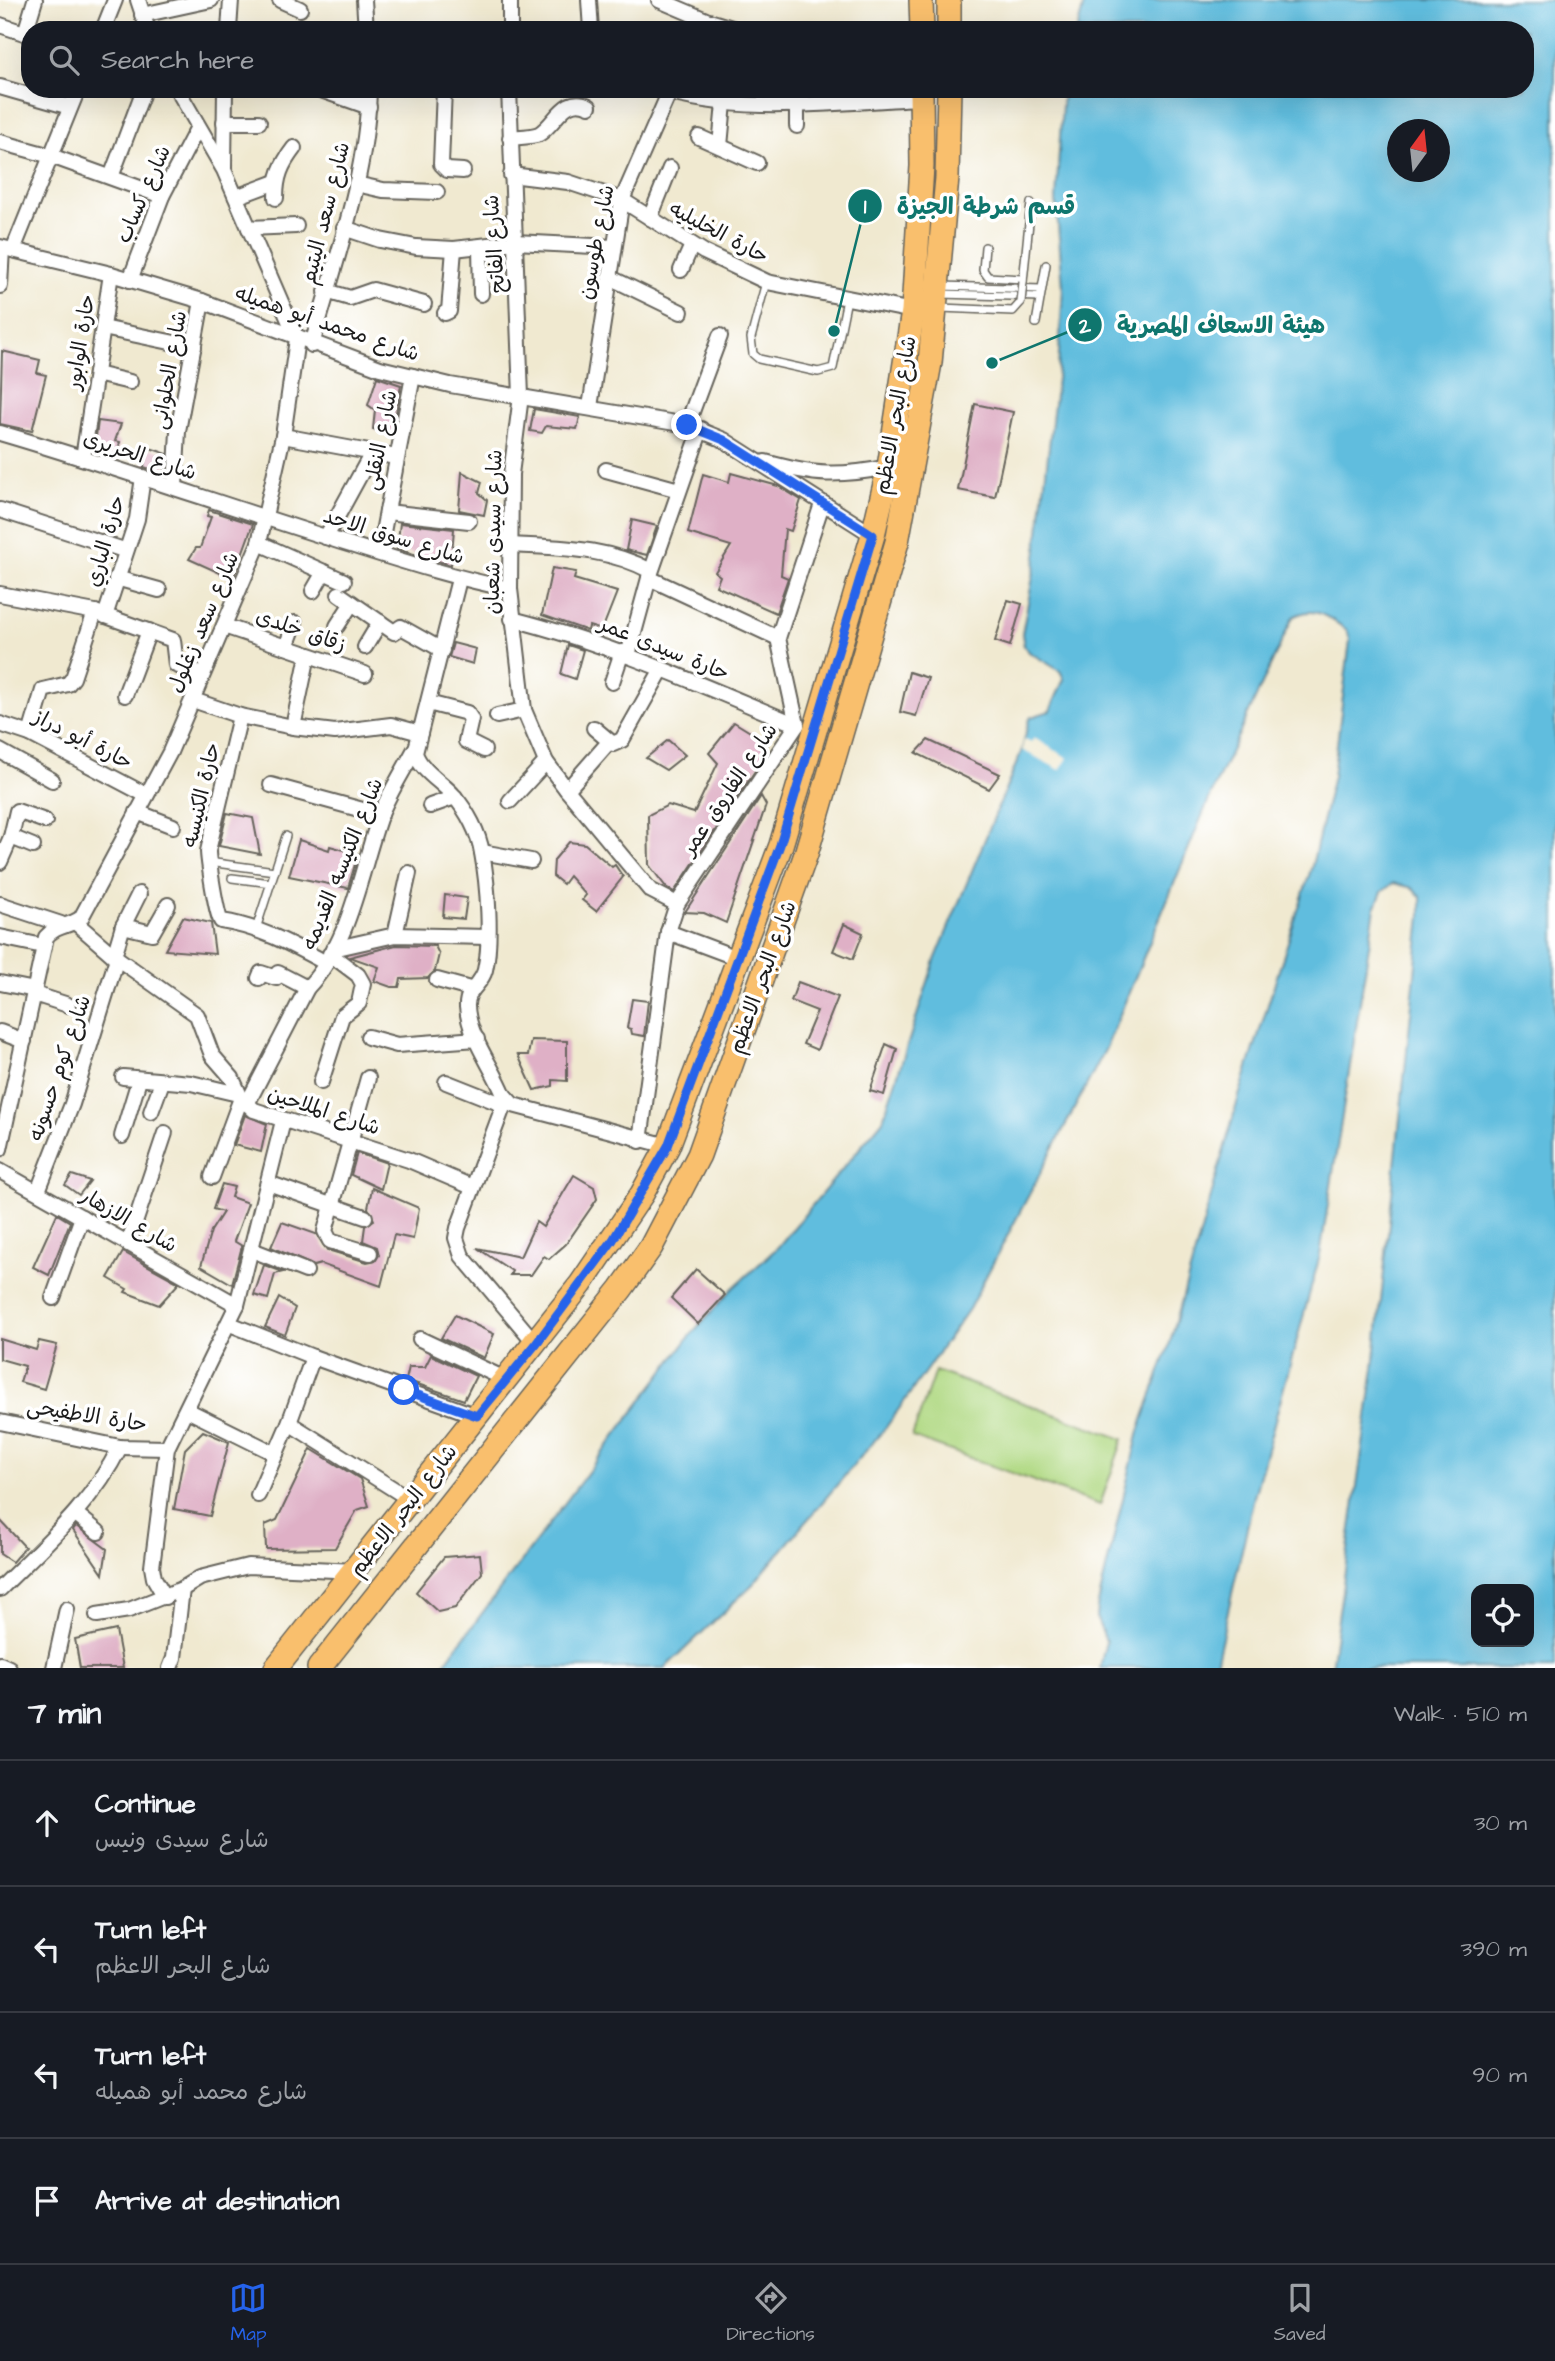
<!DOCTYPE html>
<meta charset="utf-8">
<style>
:root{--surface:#171b24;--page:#20242c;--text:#f1f3f6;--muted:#9ea1a6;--line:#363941;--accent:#2563eb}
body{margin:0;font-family:"Architects Daughter","Playpen Sans Arabic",sans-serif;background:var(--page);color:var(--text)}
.controls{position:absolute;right:21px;bottom:21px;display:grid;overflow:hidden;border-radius:14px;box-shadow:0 7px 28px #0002}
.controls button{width:63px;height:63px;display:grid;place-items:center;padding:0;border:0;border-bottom:2px solid var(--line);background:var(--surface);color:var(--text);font:35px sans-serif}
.compass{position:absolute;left:1387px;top:119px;width:63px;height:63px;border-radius:50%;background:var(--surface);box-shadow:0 7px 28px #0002;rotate:15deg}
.stop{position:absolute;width:21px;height:21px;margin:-16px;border:5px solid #2563eb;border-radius:50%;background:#fff}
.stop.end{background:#2563eb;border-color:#fff;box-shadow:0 2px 7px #0008}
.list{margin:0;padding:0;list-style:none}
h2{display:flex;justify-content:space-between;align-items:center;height:91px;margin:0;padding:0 28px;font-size:30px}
h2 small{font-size:23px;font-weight:400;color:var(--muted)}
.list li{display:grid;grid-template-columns:46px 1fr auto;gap:21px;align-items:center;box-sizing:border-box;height:126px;padding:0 28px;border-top:2px solid var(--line)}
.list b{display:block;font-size:26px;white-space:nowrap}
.list p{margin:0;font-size:23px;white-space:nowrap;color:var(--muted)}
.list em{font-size:23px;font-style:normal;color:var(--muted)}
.icon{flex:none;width:38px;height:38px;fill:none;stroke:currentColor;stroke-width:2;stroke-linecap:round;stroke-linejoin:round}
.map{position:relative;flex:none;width:1555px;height:1668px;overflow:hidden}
.search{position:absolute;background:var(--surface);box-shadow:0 7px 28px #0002;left:21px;right:21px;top:21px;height:77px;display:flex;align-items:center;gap:18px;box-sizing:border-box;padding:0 24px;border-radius:28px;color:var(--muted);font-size:26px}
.sheet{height:595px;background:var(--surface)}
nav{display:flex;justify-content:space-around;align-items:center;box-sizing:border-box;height:98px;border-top:2px solid var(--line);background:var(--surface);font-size:19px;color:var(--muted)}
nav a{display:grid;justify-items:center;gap:4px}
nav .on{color:var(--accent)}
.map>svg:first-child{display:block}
</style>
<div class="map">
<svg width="1555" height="1668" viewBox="0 0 1555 1668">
<rect width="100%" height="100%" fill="#fff"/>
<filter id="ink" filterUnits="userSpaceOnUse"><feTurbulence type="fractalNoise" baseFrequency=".0143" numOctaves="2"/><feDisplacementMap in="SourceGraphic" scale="14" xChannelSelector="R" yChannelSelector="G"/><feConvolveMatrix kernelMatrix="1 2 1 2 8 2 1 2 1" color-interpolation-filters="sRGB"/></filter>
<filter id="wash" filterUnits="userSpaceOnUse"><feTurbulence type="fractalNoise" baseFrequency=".00686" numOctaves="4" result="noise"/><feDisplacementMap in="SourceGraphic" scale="28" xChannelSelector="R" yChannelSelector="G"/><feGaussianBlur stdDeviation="1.57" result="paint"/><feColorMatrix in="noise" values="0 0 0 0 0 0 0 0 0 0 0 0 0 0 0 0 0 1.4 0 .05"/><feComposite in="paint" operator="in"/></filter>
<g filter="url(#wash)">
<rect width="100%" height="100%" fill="#f0e9d0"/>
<!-- green -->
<path fill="#b0d983" stroke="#667a50" stroke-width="2" d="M935 1371 1123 1439 1100 1505 912 1437Z"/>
<!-- water -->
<path fill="#60bdde" stroke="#3e6c7d" stroke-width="2" fill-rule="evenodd" d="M1085 0H1555V1668H1331L1374 1368 1421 916V897L1413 888 1393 883 1382 892 1375 908 1320 1255 1254 1497 1215 1668H1100L1106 1641 1096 1617 1097 1608 1139 1431 1169 1346 1239 1096 1312 866 1333 776 1350 640 1347 630C1328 617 1315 605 1293 617L1209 799 1106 1048 969 1309 887 1426 753 1584 665 1668H441L694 1331 733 1288 777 1248 883 1120 935 960 1022 750 1028 722 1031 717 1050 711 1064 679 1060 671 1029 652 1024 646 1022 634 1035 566 1058 370 1063 287 1056 200 1063 89H1525V30H1077ZM1398 130H1440V172H1398ZM1476 1589H1529V1642H1476Z"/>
<!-- pier -->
<path fill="#f0e9d0" d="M1034 738 1068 758 1060 770 1022 750 1024 739 1031 742Z"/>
<g id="blocks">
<!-- building -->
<g fill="#dfb0c6">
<path d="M2 351 40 360 37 373 46 375 32 431 0 424Z"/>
<path d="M377 377 401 385 392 435 373 429 375 410 368 405Z"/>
<path d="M975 404 1013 412 995 497 958 490Z"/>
<path d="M534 409 580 417 577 429 546 426 542 433 530 431Z"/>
<path d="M98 421 121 424 115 441 120 442 116 458 94 452Z"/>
<path d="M150 448 167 454 164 474 144 467 145 454Z"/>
<path d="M462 472 482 482 479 493 487 500 484 515 459 510Z"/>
<path d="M731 473 778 486 801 500 791 531 785 529 781 575 788 578 776 613 716 586 720 576 715 572 731 546 688 533 703 474 729 482Z"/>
<path d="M209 510 253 524 233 579 189 559 196 548H200L211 517 207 516Z"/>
<path d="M632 520 657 526 647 555 626 550Z"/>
<path d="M400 523 454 529 451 565 397 549Z"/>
<path d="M552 568 576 572 574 579 617 592 602 630 589 626 588 631 542 615Z"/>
<path d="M1008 600 1022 604 1010 646 995 641Z"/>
<path d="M453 643 476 649 473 664 449 657Z"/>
<path d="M568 645 583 650 575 679 561 674Z"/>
<path d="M909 672 928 678 916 716 900 712Z"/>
<path d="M734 722 768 743 765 756 674 892 666 887 649 865 648 815 668 805 694 813 718 763 709 753Z"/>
<path d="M668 740 685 755 666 770 646 758Z"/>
<path d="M928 740 1000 774 989 789 916 753Z"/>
<path d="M761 796 766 805 726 923 704 913 685 912Z"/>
<path d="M227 813 253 818 260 854 219 846Z"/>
<path d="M299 840 329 850 330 846 358 854 348 888 289 876Z"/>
<path d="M569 842 585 844 612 867 615 865 623 877 596 911 582 900 586 895 569 876 563 884 553 876 554 860Z"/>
<path d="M445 895 467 898 464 919 443 917Z"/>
<path d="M183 917 211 923 215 954 165 950Z"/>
<path d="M844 924 863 933 853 959 833 951Z"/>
<path d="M396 945 435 946 439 954 435 971 428 978 401 979 399 987H391L374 981 379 967 350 957Z"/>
<path d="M798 982 838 997 817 1050 803 1044 817 1011 791 1001Z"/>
<path d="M632 999 648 1001 644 1036 632 1034 631 1029 627 1028Z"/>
<path d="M531 1040 567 1041V1081L553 1080V1086L534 1090 518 1055H528Z"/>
<path d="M886 1044 897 1049 884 1095 870 1091Z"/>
<path d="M245 1115 267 1124 261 1152 234 1145Z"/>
<path d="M357 1153 387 1163 381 1189 351 1175Z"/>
<path d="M72 1175 90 1181 79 1195 65 1185Z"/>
<path d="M574 1175 594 1187 597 1199 566 1244 549 1259 544 1256 531 1275H510L512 1271 477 1248 520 1257 536 1222 543 1227Z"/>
<path d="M222 1184 234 1187 231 1197 248 1203 234 1241 242 1246 232 1284 201 1266 211 1231 223 1212 213 1209Z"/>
<path d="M372 1188 419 1208 413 1239 394 1235 381 1286 321 1264 314 1266 271 1247 282 1222 316 1234 327 1250 367 1262 376 1260 379 1255 377 1247 363 1241 365 1226 374 1220 368 1208Z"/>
<path d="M57 1214 70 1222 49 1275 33 1267Z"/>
<path d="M123 1252 179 1283 159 1305 125 1292 127 1289 108 1278Z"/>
<path d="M264 1265 283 1272 275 1274 268 1299 254 1295Z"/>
<path d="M696 1269 725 1295 698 1324 671 1298Z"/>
<path d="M279 1298 295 1308 285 1335 265 1327Z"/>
<path d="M455 1315 494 1334 484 1358 441 1338Z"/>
<path d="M0 1339 36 1350 39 1341 57 1345 44 1389 20 1382 25 1366 0 1359Z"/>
<path d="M431 1355 476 1376 464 1400 406 1380 409 1367H425Z"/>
<path d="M203 1431 229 1442 210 1516 174 1509 185 1449Z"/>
<path d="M311 1449 360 1479 369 1506 357 1510 335 1548 266 1549 265 1525 277 1520Z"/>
<path d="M0 1520 25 1547 12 1562 0 1554Z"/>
<path d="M76 1526 107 1549 103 1574 73 1530Z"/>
<path d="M480 1554 482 1573 455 1608 438 1612 416 1592 444 1557Z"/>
<path d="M116 1630 123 1668H80L75 1639Z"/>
</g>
</g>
</g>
<g filter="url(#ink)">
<use href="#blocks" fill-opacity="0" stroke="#66645b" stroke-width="2"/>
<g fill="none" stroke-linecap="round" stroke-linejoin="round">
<!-- service casing -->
<g stroke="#66645b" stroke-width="10">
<g id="service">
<path d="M985 247 983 270 988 277 1023 279"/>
<path d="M766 282 751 338 753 354 759 359 818 372 833 368 847 299"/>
<path d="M1023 282 1031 203"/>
<path d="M941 286 1041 289"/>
<path d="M941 294 1039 297"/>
<path d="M940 308 1013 311 1021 302"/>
<path d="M1036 323 1046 265"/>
<path d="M208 862 275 871"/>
<path d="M232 878 271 883"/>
<path d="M256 929 286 836"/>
</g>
</g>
<!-- minor casing -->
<g stroke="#66645b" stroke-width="18">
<g id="minor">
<path d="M138 0 148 30"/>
<path d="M280 0 300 9"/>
<path d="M364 0 366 30"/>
<path d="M589 0 591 30"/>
<path d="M659 0 706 20 739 30"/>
<path d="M142 15 211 0"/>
<path d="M0 25 30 35"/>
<path d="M103 30 115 0"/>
<path d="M229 30 231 0"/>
<path d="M510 30V0"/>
<path d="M25 33 35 0"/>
<path d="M0 87 70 107"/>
<path d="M318 89 369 107"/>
<path d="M444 89 441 164 447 170 463 171"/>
<path d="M509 89 521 396 511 474 510 589 524 710 546 762 567 790 650 890 677 904"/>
<path d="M657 89C742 116 833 102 920 98"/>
<path d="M791 89V105"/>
<path d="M224 122H259"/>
<path d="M797 126V104"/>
<path d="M699 137 757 163"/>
<path d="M510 138C518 137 532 137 539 134 556 124 564 94 589 106"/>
<path d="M0 142 51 156 162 196"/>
<path d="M720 146 724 103"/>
<path d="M224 168 225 89"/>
<path d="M511 175 568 182 622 200 704 252 767 282 913 311"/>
<path d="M111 177 143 92"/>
<path d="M356 184 383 190 437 192"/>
<path d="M236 197 276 182"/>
<path d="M276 198C276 177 281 165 294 148"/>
<path d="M650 218 670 168"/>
<path d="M249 228 296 226"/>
<path d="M344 228 380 240 416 247 454 249 515 242 613 247"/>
<path d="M0 247 111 274 202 301 380 368 450 385 687 425 724 440 873 535"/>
<path d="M480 247 481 294"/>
<path d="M13 250 78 89"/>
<path d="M681 270 692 245"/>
<path d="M609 277 681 312"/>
<path d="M130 280 162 196 198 127"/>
<path d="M0 286 2 248"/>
<path d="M326 291 350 298 373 290 424 304"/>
<path d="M445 313 449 311 454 249"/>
<path d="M103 328 194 347"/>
<path d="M312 345C335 261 367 176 369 89"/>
<path d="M96 374 130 382"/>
<path d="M590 407 622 200 669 93"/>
<path d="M687 425 720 336"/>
<path d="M0 433C113 466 223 505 335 540 393 558 450 577 510 589"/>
<path d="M283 436 396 457"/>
<path d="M83 458 111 274"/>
<path d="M765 462C816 476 837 477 889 467"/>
<path d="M606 470 679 490"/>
<path d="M175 487 178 431 202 301"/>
<path d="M0 510 124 550"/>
<path d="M387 512 469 521"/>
<path d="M326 537 372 453"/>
<path d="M259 543 344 581"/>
<path d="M511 545C561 548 606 547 651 571"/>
<path d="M379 553 413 376"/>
<path d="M116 578 159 590"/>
<path d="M649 578 778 638"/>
<path d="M459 579 415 753C421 771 442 782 454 796 467 811 479 833 482 853 488 885 492 940 485 970 481 986 466 989 467 1007 469 1038 493 1067 504 1095L513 1105 668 1146"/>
<path d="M313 591 324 572"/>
<path d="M0 594 95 612 173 640 176 665 202 675"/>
<path d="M339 594 394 632 401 627 442 650"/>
<path d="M105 616 137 519 143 477"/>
<path d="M512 619C611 644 703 686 797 725"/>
<path d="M224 626 365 674"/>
<path d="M337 626 352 603"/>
<path d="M286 647 295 623"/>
<path d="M365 647 380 622"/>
<path d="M628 655 649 578 701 429"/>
<path d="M612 682 622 652"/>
<path d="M125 695 149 631"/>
<path d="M193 700 240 716 293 727 335 732 391 725 420 733"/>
<path d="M428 703 467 713 471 719 466 741 484 750"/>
<path d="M240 716 208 851C208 859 217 918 221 921 260 927 291 944 326 963"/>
<path d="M497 716 524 710"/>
<path d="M0 724 30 734 146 795"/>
<path d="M293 727 308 655"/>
<path d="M594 728 613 744 622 740 662 669"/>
<path d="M30 734 43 690 68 684 73 678 95 612"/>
<path d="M0 751 52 780"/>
<path d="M271 785 381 815"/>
<path d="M567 790 609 742"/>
<path d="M510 801 546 762"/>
<path d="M430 806 455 797"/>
<path d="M137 812 173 826"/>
<path d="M11 837 33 846"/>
<path d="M482 852 531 861"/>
<path d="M0 862 11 837 17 811 45 821"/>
<path d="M0 904 61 924"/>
<path d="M75 922 114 956 197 1015 212 1055 232 1078 241 1098 254 1110 409 1160 472 1187"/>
<path d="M123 926 152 933 168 905"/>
<path d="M668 932 740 959"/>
<path d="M395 935 409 873"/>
<path d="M0 937 43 946"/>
<path d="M333 949 395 935 488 937"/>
<path d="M114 956 123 926 139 894"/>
<path d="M259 978 261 973 276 978 278 973 307 988"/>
<path d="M437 980 470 989"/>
<path d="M0 983 35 990"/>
<path d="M34 994 68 1005"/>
<path d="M0 1032 24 1041"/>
<path d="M368 1037 397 1045 477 1039"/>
<path d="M123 1077 191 1083 238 1094"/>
<path d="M368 1078 325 1231 330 1241 370 1253"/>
<path d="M321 1082 342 1016 359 1003 363 984 358 975 330 954"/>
<path d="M446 1082 504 1105"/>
<path d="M506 1099 458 1228 456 1238 462 1256 536 1344"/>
<path d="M247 1104 307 988C351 943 360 872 380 816 389 793 404 770 415 749"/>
<path d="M151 1112 162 1082"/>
<path d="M122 1136 139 1080"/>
<path d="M640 1141 668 932 677 904 797 725 778 638 822 504"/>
<path d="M0 1149 46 937C57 924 69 927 81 918L170 752 259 543 283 436 297 339 224 170 177 89"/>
<path d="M0 1171 237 1305"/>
<path d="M212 1177 241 1098"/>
<path d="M268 1183 365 1217"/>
<path d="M38 1191 72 1104 117 958"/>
<path d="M128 1244 165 1133"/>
<path d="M252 1250 306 1271"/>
<path d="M53 1298 82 1217"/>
<path d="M230 1324 313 1357 477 1416"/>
<path d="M420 1339 507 1380"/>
<path d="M187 1410 276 1454"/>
<path d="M0 1422 120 1447 167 1448"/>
<path d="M289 1423 411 1500"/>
<path d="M258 1495 289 1423 313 1357"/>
<path d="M76 1514 98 1532"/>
<path d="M0 1589C46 1543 91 1505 120 1447"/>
<path d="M165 1597 154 1578 152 1567 167 1448 237 1305 283 1121"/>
<path d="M97 1615 129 1610 182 1589 200 1578 248 1566 356 1571"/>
<path d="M0 1664 9 1668"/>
<path d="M54 1668 67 1609"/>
<path d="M170 1668 174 1658 182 1589"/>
</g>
</g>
<!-- primary casing -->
<g stroke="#66645b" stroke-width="26">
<g id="primary">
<path d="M921 0 922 30"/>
<path d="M949 0V30"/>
<path d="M276 1668 581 1284 642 1194 668 1146 781 845 873 535 889 467 913 311 922 166 921 89"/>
<path d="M319 1668 621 1289 651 1247 699 1155 806 854 897 542 930 363 947 178 949 89"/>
</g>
</g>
<!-- service -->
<use href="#service" stroke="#fff" stroke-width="7"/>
<!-- minor -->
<use href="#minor" stroke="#fff" stroke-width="14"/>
<!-- primary -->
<use href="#primary" stroke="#f9bf6d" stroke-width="23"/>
<!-- service-bridge casing -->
<g stroke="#66645b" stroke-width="10" stroke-linecap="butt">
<path id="service-bridge" d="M1021 302 1023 282"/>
</g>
<!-- service-bridge -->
<use href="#service-bridge" stroke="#fff" stroke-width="7"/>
</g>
</g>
<g fill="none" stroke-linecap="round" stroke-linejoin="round" filter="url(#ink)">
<!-- route -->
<path stroke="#2563eb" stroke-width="9" d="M404 1390 477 1416 536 1344 613 1240 668 1146 780 845 873 535 724 440 687 425"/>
</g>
<g text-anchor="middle" stroke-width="7" stroke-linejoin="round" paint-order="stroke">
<!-- street labels -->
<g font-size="21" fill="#1c1c1c" stroke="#fff">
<text transform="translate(143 194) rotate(-66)" y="7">شارع كساب</text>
<text transform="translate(325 213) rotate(-76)" y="7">شارع سعد اليتيم</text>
<text transform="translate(719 232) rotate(28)" y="7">حارة الخليليه</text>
<text transform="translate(596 242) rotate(-79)" y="7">شارع طوسون</text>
<text transform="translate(494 244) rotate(-94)" y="7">شارع الفاتح</text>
<text transform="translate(327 323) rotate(19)" y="7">شارع محمد أبو هميله</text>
<text transform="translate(80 342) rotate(-81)" y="7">حارة الوابور</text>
<text transform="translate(169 370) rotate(-80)" y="7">شارع الحلوانى</text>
<text transform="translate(895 415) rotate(-80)" y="7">شارع البحر الاعظم</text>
<text transform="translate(380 440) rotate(-79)" y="7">شارع النقلى</text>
<text transform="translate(140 455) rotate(18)" y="7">شارع الحريرى</text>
<text transform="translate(493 532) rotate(-89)" y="7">شارع سيدى شعبان</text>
<text transform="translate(394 536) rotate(17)" y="7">شارع سوق الاحد</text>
<text transform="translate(105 541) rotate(-74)" y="7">حارة الباري</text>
<text transform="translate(203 622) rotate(-67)" y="7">شارع سعد زغلول</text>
<text transform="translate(301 630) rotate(19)" y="7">زقاق خلدى</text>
<text transform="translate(664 648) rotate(22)" y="7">حارة سيدى عمر</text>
<text transform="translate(83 739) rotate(27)" y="7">حارة أبو دراز</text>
<text transform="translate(729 789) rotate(-56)" y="7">شارع الفاروق عمر</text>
<text transform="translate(201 795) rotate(-77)" y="7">حارة الكنيسه</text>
<text transform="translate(342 864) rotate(-68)" y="7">شارع الكنيسه القديمه</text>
<text transform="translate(762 977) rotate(-70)" y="7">شارع البحر الاعظم</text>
<text transform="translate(59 1068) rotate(-71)" y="7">شارع كوم حسونه</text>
<text transform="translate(324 1110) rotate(18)" y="7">شارع الملاحين</text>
<text transform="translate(129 1220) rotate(30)" y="7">شارع الازهار</text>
<text transform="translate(87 1415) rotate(9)" y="7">حارة الاطفيحى</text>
<text transform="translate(403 1510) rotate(-52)" y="7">شارع البحر الاعظم</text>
</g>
</g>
<!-- callouts -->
<path fill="none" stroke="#0f766e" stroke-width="2.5" d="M834 331L865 206M992 363L1085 325"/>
<g fill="#0f766e" stroke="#fff" stroke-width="2.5">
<circle cx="834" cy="331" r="7"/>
<circle cx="992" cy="363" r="7"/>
<circle cx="865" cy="206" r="18"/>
<circle cx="1085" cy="325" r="18"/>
</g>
<g font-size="21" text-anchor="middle" font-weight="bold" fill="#fff">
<text x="865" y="213">1</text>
<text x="1085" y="333">2</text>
</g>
<g font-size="23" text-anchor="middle" font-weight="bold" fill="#0f766e" stroke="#fff" stroke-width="7" stroke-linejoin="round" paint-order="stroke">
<text x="986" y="214">قسم شرطة الجيزة</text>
<text x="1221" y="333">هيئة الاسعاف المصرية</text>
</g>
</svg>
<div class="controls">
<button><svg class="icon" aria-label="locate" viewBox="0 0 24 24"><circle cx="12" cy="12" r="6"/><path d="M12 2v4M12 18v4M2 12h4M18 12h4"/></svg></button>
</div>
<svg class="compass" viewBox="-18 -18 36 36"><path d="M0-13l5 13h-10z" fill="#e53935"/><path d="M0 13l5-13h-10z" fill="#9ea1a6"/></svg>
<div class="stop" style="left:404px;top:1390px"></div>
<div class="stop end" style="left:687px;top:425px"></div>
<div class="search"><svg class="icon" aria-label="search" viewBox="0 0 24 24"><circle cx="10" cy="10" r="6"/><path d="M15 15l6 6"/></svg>Search here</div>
</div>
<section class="sheet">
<h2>7 min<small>Walk · 510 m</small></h2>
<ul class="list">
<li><svg class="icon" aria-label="ahead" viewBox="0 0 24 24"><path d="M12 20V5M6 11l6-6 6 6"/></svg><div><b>Continue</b><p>شارع سيدى ونيس</p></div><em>30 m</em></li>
<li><svg class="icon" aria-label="left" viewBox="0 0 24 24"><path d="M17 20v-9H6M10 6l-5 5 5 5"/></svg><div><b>Turn left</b><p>شارع البحر الاعظم</p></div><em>390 m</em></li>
<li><svg class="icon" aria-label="left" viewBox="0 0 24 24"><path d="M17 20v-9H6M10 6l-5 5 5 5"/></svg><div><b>Turn left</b><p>شارع محمد أبو هميله</p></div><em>90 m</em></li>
<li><svg class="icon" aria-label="arrive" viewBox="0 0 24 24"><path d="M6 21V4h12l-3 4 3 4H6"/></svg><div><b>Arrive at destination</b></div></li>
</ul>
</section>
<nav>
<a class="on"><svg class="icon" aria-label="map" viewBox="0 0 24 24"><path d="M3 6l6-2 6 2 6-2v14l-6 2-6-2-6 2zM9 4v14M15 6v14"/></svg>Map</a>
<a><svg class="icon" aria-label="directions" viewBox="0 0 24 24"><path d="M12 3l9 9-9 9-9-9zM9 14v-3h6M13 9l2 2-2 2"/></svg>Directions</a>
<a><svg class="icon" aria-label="saved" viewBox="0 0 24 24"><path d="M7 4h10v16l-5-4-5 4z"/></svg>Saved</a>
</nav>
